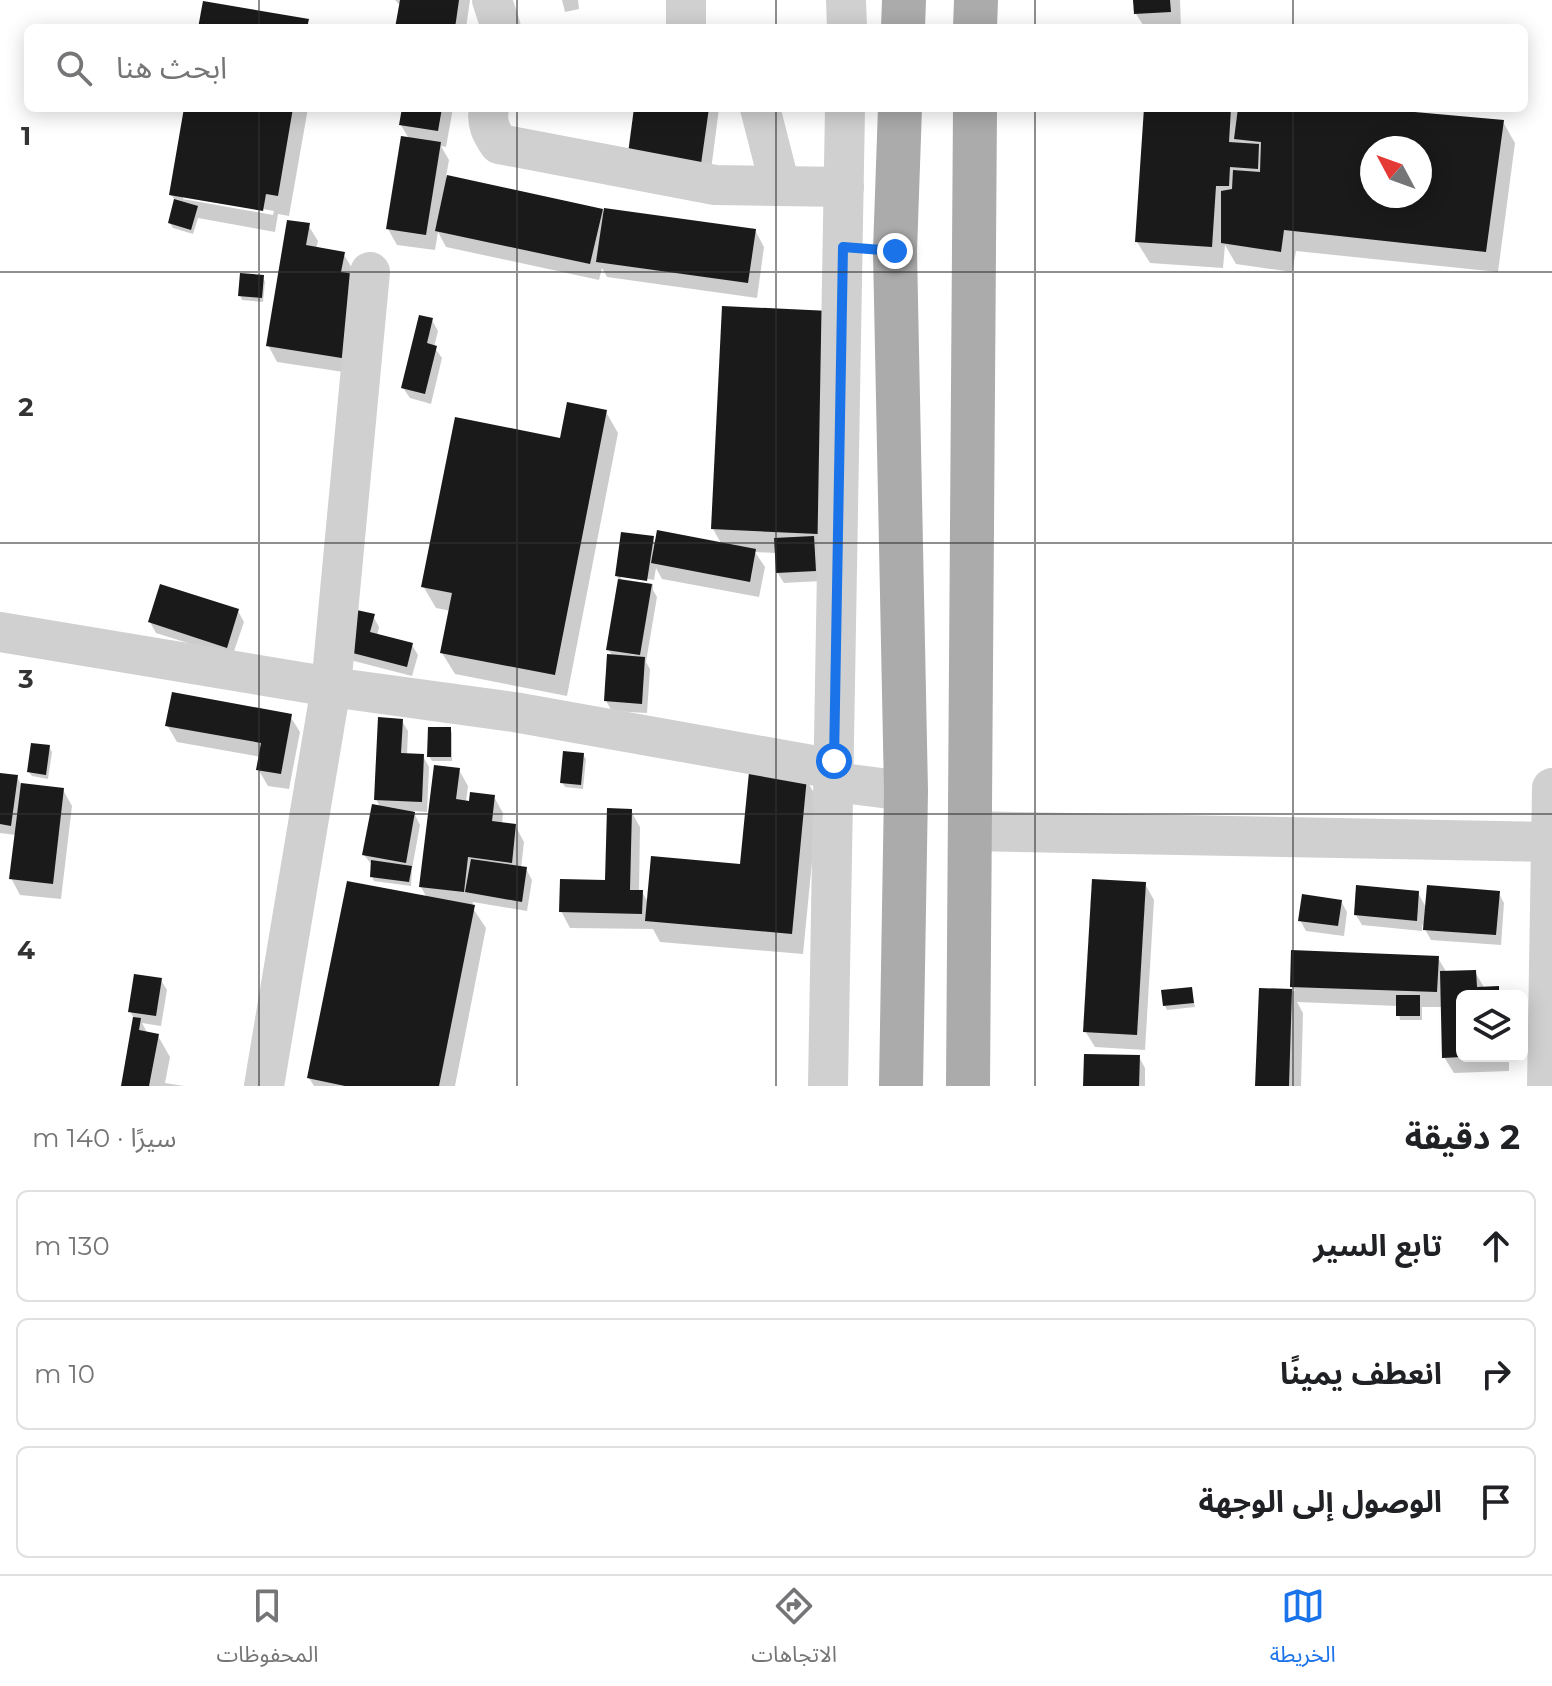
<!DOCTYPE html>
<html lang="ar">
<meta charset="utf-8">
<style>
:root{--surface:#fff;--page:#f6f6f6;--text:#202124;--muted:#757577;--line:#e0e0e0;--accent:#1a73e8}
body{margin:0;font-family:Montserrat,"Noto Sans Arabic",sans-serif;background:var(--page);color:var(--text);direction:rtl}
.controls{position:absolute;right:24px;bottom:24px;display:grid;overflow:hidden;border-radius:12px;box-shadow:0 4px 20px #0003}
.controls button{width:72px;height:72px;display:grid;place-items:center;padding:0;border:0;border-bottom:2px solid var(--line);background:var(--surface);color:var(--text);font:40px sans-serif}
.compass{position:absolute;left:1360px;top:136px;width:72px;height:72px;border-radius:50%;background:var(--surface);box-shadow:0 4px 20px #0003;rotate:311deg}
.stop{position:absolute;width:24px;height:24px;margin:-18px;border:6px solid #1a73e8;border-radius:50%;background:#fff}
.stop.end{background:#1a73e8;border-color:#fff;box-shadow:0 2px 8px #0008}
.list{margin:0;padding:0;list-style:none}
h2{display:flex;justify-content:space-between;align-items:center;height:104px;margin:0;padding:0 32px;font-size:34px}
h2 small{font-size:26px;font-weight:400;color:var(--muted)}
.list li{display:grid;grid-template-columns:52px 1fr auto;gap:24px;align-items:center;box-sizing:border-box;height:112px;margin:0 16px 16px;padding:0 16px;border:2px solid var(--line);border-radius:12px}
.list b{display:block;font-size:30px;white-space:nowrap}
.list em{font-size:26px;font-style:normal;color:var(--muted)}
.icon{flex:none;width:44px;height:44px;fill:none;stroke:currentColor;stroke-width:2;stroke-linecap:round;stroke-linejoin:round}
.map{position:relative;flex:none;width:1552px;height:1086px;overflow:hidden;direction:ltr}
.search{position:absolute;background:var(--surface);box-shadow:0 4px 20px #0003;left:24px;right:24px;top:24px;height:88px;display:flex;align-items:center;gap:20px;box-sizing:border-box;padding:0 28px;border-radius:12px;color:var(--muted);font-size:30px}
.sheet{height:488px;background:var(--surface)}
nav{display:flex;justify-content:space-around;align-items:center;box-sizing:border-box;height:112px;border-top:2px solid var(--line);background:var(--surface);font-size:22px;color:var(--muted)}
nav a{display:grid;justify-items:center;gap:4px}
nav .on{color:var(--accent)}
.map>svg:first-child{display:block}
</style>
<div class="map">
<svg width="1552" height="1086" viewBox="0 0 1552 1086">
<rect width="100%" height="100%" fill="#fff"/>
<!-- shadow -->
<g fill="#0003" fill-rule="evenodd">
<path d="M395 0H470L466 28H397L401 6Z"/>
<path d="M562 0H578L579 9 565 12Z"/>
<path d="M1135 0H1180L1181 28H1145L1136 14Z"/>
<path d="M186 108H308L289 216 278 214 275 232 198 218 193 234 173 228 170 223 176 202 171 194ZM183 195 274 211 273 215 183 199Z"/>
<path d="M404 108H453L446 147 441 146 449 160 446 177 603 211 755 230 764 247 757 298 607 277 602 268 599 280 446 247 438 232 435 250 397 245 388 229 409 139 401 125Z"/>
<path d="M636 108H719L709 186Z"/>
<path d="M1146 108H1237L1239 113 1240 108H1348L1503 122 1515 143 1498 272 1296 251 1292 272 1236 264 1225 245 1223 268 1150 263 1137 242ZM1372 148H1420V196H1372Z"/>
<path d="M308 225 318 241 316 249 343 253 353 270 357 374 277 362 268 345Z"/>
<path d="M263 277 265 282 263 302 242 300 240 295Z"/>
<path d="M724 308 829 555 821 581 784 583 777 572 776 553 755 552 765 567 759 597 662 579 656 568 654 580 621 575V579L653 584V590L657 597 646 662 650 669 647 713 612 711 606 701 613 657 608 649 620 581 617 576 652 538 656 545H722L713 529Z"/>
<path d="M432 320 438 331 434 347 442 358 431 404 410 398 403 388Z"/>
<path d="M606 412 618 433 567 696 455 674 442 653 451 611 436 608 423 586 562 440Z"/>
<path d="M238 611 244 622 232 657 156 633 150 622Z"/>
<path d="M373 616 379 627 377 636 412 645 418 655 412 676 350 660Z"/>
<path d="M290 716 300 732 289 789 268 786 258 769 261 757 177 742 167 725Z"/>
<path d="M402 721 408 731 407 755 423 756 429 767 427 812 413 811 420 825 412 869 411 886 374 881 372 876 373 866 364 855 380 807 376 799Z"/>
<path d="M450 729 452 733V761H432L429 756Z"/>
<path d="M49 747 52 752 48 779 32 776 29 772Z"/>
<path d="M583 755 586 759 583 789 565 787 562 782Z"/>
<path d="M459 770 468 786 466 802 494 797 503 813 502 824 515 825 524 842 521 868 526 869 532 880 527 911 473 902 472 907 486 928 455 1086H314L309 1078 427 898 421 887Z"/>
<path d="M0 775 17 777 22 786 63 790 72 806 61 899 20 895 11 878 16 835 0 833Z"/>
<path d="M806 779 818 800 803 954 660 942 653 929 570 928 561 911 607 882 631 811 640 827 639 892H642L649 904 741 866Z"/>
<path d="M1145 884 1154 900 1145 1050 1095 1047 1085 1031Z"/>
<path d="M1498 892 1504 903 1501 945 1431 940 1422 924V931L1362 925 1356 915 1418 893 1427 909Z"/>
<path d="M1341 901 1347 912 1344 936 1306 931 1300 920Z"/>
<path d="M1438 958 1447 973 1475 972 1485 989 1498 988 1503 996H1462V1056H1509V1071L1454 1073 1444 1057 1443 1007H1422V1020H1400L1398 1006 1297 1002 1303 1013 1301 1086H1257L1261 990 1295 991 1292 986Z"/>
<path d="M161 980 167 990 161 1026 142 1023 148 1034 158 1036 170 1057 165 1083 184 1086H123L135 1020 130 1011Z"/>
<path d="M1191 990 1195 1007 1167 1010 1165 1006Z"/>
<path d="M1139 1057 1145 1068V1086H1085Z"/>
</g>
<!-- building -->
<g fill="#1a1a1a" fill-rule="evenodd">
<path d="M400 0H459L455 28H395Z"/>
<path d="M1133 0H1170L1171 12 1134 14Z"/>
<path d="M203 1 309 19 307 28H198Z"/>
<path d="M184 108H293L278 196 266 194 263 211 169 195Z"/>
<path d="M402 108H442L438 131 399 125Z"/>
<path d="M634 108H709L700 171 627 161Z"/>
<path d="M1144 108H1231L1229 142 1259 144 1258 169 1230 167 1229 186H1216L1212 247 1135 242Z"/>
<path d="M1238 108H1370L1504 120 1486 252 1284 230 1281 252 1221 243V191L1232 189 1233 170 1260 172 1261 142 1234 139ZM1372 148H1420V196H1372Z"/>
<path d="M401 136 441 142 426 235 386 229Z"/>
<path d="M447 175 603 209 590 264 435 231Z"/>
<path d="M174 199 198 206 191 230 168 223Z"/>
<path d="M604 208 756 229 748 283 596 262Z"/>
<path d="M287 220 310 223 306 245 345 252 341 272 362 275 348 359 266 346Z"/>
<path d="M240 273 264 275 262 298 238 296Z"/>
<path d="M722 306 830 311 818 534 711 529Z"/>
<path d="M419 315 433 318 427 343 437 346 425 394 401 388Z"/>
<path d="M567 402 607 410 555 675 440 653 452 593 421 587 455 417 560 438Z"/>
<path d="M657 530 756 549 750 582 651 563Z"/>
<path d="M621 532 654 536 647 581 615 576Z"/>
<path d="M814 536 816 571 776 573 774 538Z"/>
<path d="M618 579 652 584 640 655 606 650Z"/>
<path d="M160 584 239 609 227 648 148 622Z"/>
<path d="M352 609 375 614 370 632 413 643 407 667 341 650Z"/>
<path d="M607 654 645 657 642 704 604 701Z"/>
<path d="M172 692 292 714 281 774 256 770 261 743 165 726Z"/>
<path d="M378 717 403 719 401 753 424 754 422 802 374 800Z"/>
<path d="M428 727H451V757H427Z"/>
<path d="M31 743 50 745 46 775 27 772Z"/>
<path d="M563 751 584 753 581 785 560 783Z"/>
<path d="M434 765 460 768 456 799 469 801 470 792 495 795 492 821 516 824 512 863 468 857 464 892 419 887Z"/>
<path d="M749 772 807 777 792 934 645 921 651 856 740 864Z"/>
<path d="M0 773 18 775 11 826 0 824Z"/>
<path d="M21 783 64 788 53 884 9 879Z"/>
<path d="M372 804 415 812 406 863 362 855Z"/>
<path d="M607 808 632 809 630 890H643L642 914 559 912 560 879 605 880Z"/>
<path d="M471 859 527 867 522 902 465 892Z"/>
<path d="M371 860 412 866 409 882 370 877Z"/>
<path d="M1092 879 1146 882 1137 1035 1083 1032Z"/>
<path d="M347 881 475 905 439 1086H345L307 1078Z"/>
<path d="M1356 885 1419 891 1417 921 1354 915Z"/>
<path d="M1427 885 1500 891 1496 935 1423 930Z"/>
<path d="M1302 894 1342 900 1338 926 1298 921Z"/>
<path d="M1291 950 1439 956 1437 992 1290 987Z"/>
<path d="M1476 970 1477 987 1499 986V996H1462V1057L1442 1058 1440 971Z"/>
<path d="M134 974 162 978 156 1016 128 1012Z"/>
<path d="M1192 987 1194 1003 1163 1006 1161 990Z"/>
<path d="M1259 988 1292 989 1289 1086H1255Z"/>
<rect x="1396" y="995" width="24" height="21"/>
<path d="M133 1017 141 1018 139 1030 159 1034 149 1086H121Z"/>
<path d="M1084 1054 1140 1055 1139 1086H1083Z"/>
</g>
<g fill="none" stroke-linecap="round" stroke-linejoin="round">
<!-- minor -->
<g stroke="#d0d0d0" stroke-width="40">
<path d="M492 0 501 28"/>
<path d="M686 0V28"/>
<path d="M846 0 847 28"/>
<path d="M489 108C486 123 491 132 499 144L715 185 844 187"/>
<path d="M760 108 780 186"/>
<path d="M0 632 331 687 514 712 834 769"/>
<path d="M834 782 906 791"/>
<path d="M969 831 1552 842"/>
<path d="M264 1086 331 687 370 272"/>
<path d="M828 1086 845 108"/>
<path d="M1547 1086 1552 788"/>
</g>
<!-- major -->
<g stroke="#ababab" stroke-width="44">
<path d="M903 28 904 0"/>
<path d="M975 28 976 0"/>
<path d="M900 108 895 251 906 791 901 1086"/>
<path d="M968 1086 975 108"/>
</g>
</g>
<g fill="none" stroke-linecap="round" stroke-linejoin="round">
<!-- route -->
<path stroke="#1a73e8" stroke-width="10" d="M834 761 843 247 895 251"/>
</g>
<!-- grid -->
<path fill="none" stroke="#333" stroke-width="2" stroke-opacity="0.55" d="M259 0V28M517 0V28M776 0V28M1035 0V28M1293 0V28M259 108V1086M517 108V1086M776 108V1086M1035 108V1086M1293 108V1086M0 272H1552M0 543H1552M0 814H1552"/>
<g font-size="26" text-anchor="middle" font-weight="bold" fill="#333" stroke="#fff" stroke-width="8" stroke-linejoin="round" paint-order="stroke">
<text x="26" y="145">1</text>
<text x="26" y="416">2</text>
<text x="26" y="688">3</text>
<text x="26" y="959">4</text>
</g>
</svg>
<div class="controls">
<button><svg class="icon" aria-label="layers" viewBox="0 0 24 24"><path d="M12 4l9 5-9 5-9-5zM3 14l9 5 9-5"/></svg></button>
</div>
<svg class="compass" viewBox="-18 -18 36 36"><path d="M0-13l5 13h-10z" fill="#e53935"/><path d="M0 13l5-13h-10z" fill="#757577"/></svg>
<div class="stop" style="left:834px;top:761px"></div>
<div class="stop end" style="left:895px;top:251px"></div>
<div class="search"><svg class="icon" aria-label="search" viewBox="0 0 24 24"><circle cx="10" cy="10" r="6"/><path d="M15 15l6 6"/></svg>ابحث هنا</div>
</div>
<section class="sheet">
<h2>2 دقيقة<small>سيرًا · 140 m</small></h2>
<ul class="list">
<li><svg class="icon" aria-label="ahead" viewBox="0 0 24 24"><path d="M12 20V5M6 11l6-6 6 6"/></svg><div><b>تابع السير</b></div><em>130 m</em></li>
<li><svg class="icon" aria-label="right" viewBox="0 0 24 24"><path d="M7 20v-9h11M14 6l5 5-5 5"/></svg><div><b>انعطف يمينًا</b></div><em>10 m</em></li>
<li><svg class="icon" aria-label="arrive" viewBox="0 0 24 24"><path d="M6 21V4h12l-3 4 3 4H6"/></svg><div><b>الوصول إلى الوجهة</b></div></li>
</ul>
</section>
<nav>
<a class="on"><svg class="icon" aria-label="map" viewBox="0 0 24 24"><path d="M3 6l6-2 6 2 6-2v14l-6 2-6-2-6 2zM9 4v14M15 6v14"/></svg>الخريطة</a>
<a><svg class="icon" aria-label="directions" viewBox="0 0 24 24"><path d="M12 3l9 9-9 9-9-9zM9 14v-3h6M13 9l2 2-2 2"/></svg>الاتجاهات</a>
<a><svg class="icon" aria-label="saved" viewBox="0 0 24 24"><path d="M7 4h10v16l-5-4-5 4z"/></svg>المحفوظات</a>
</nav>
